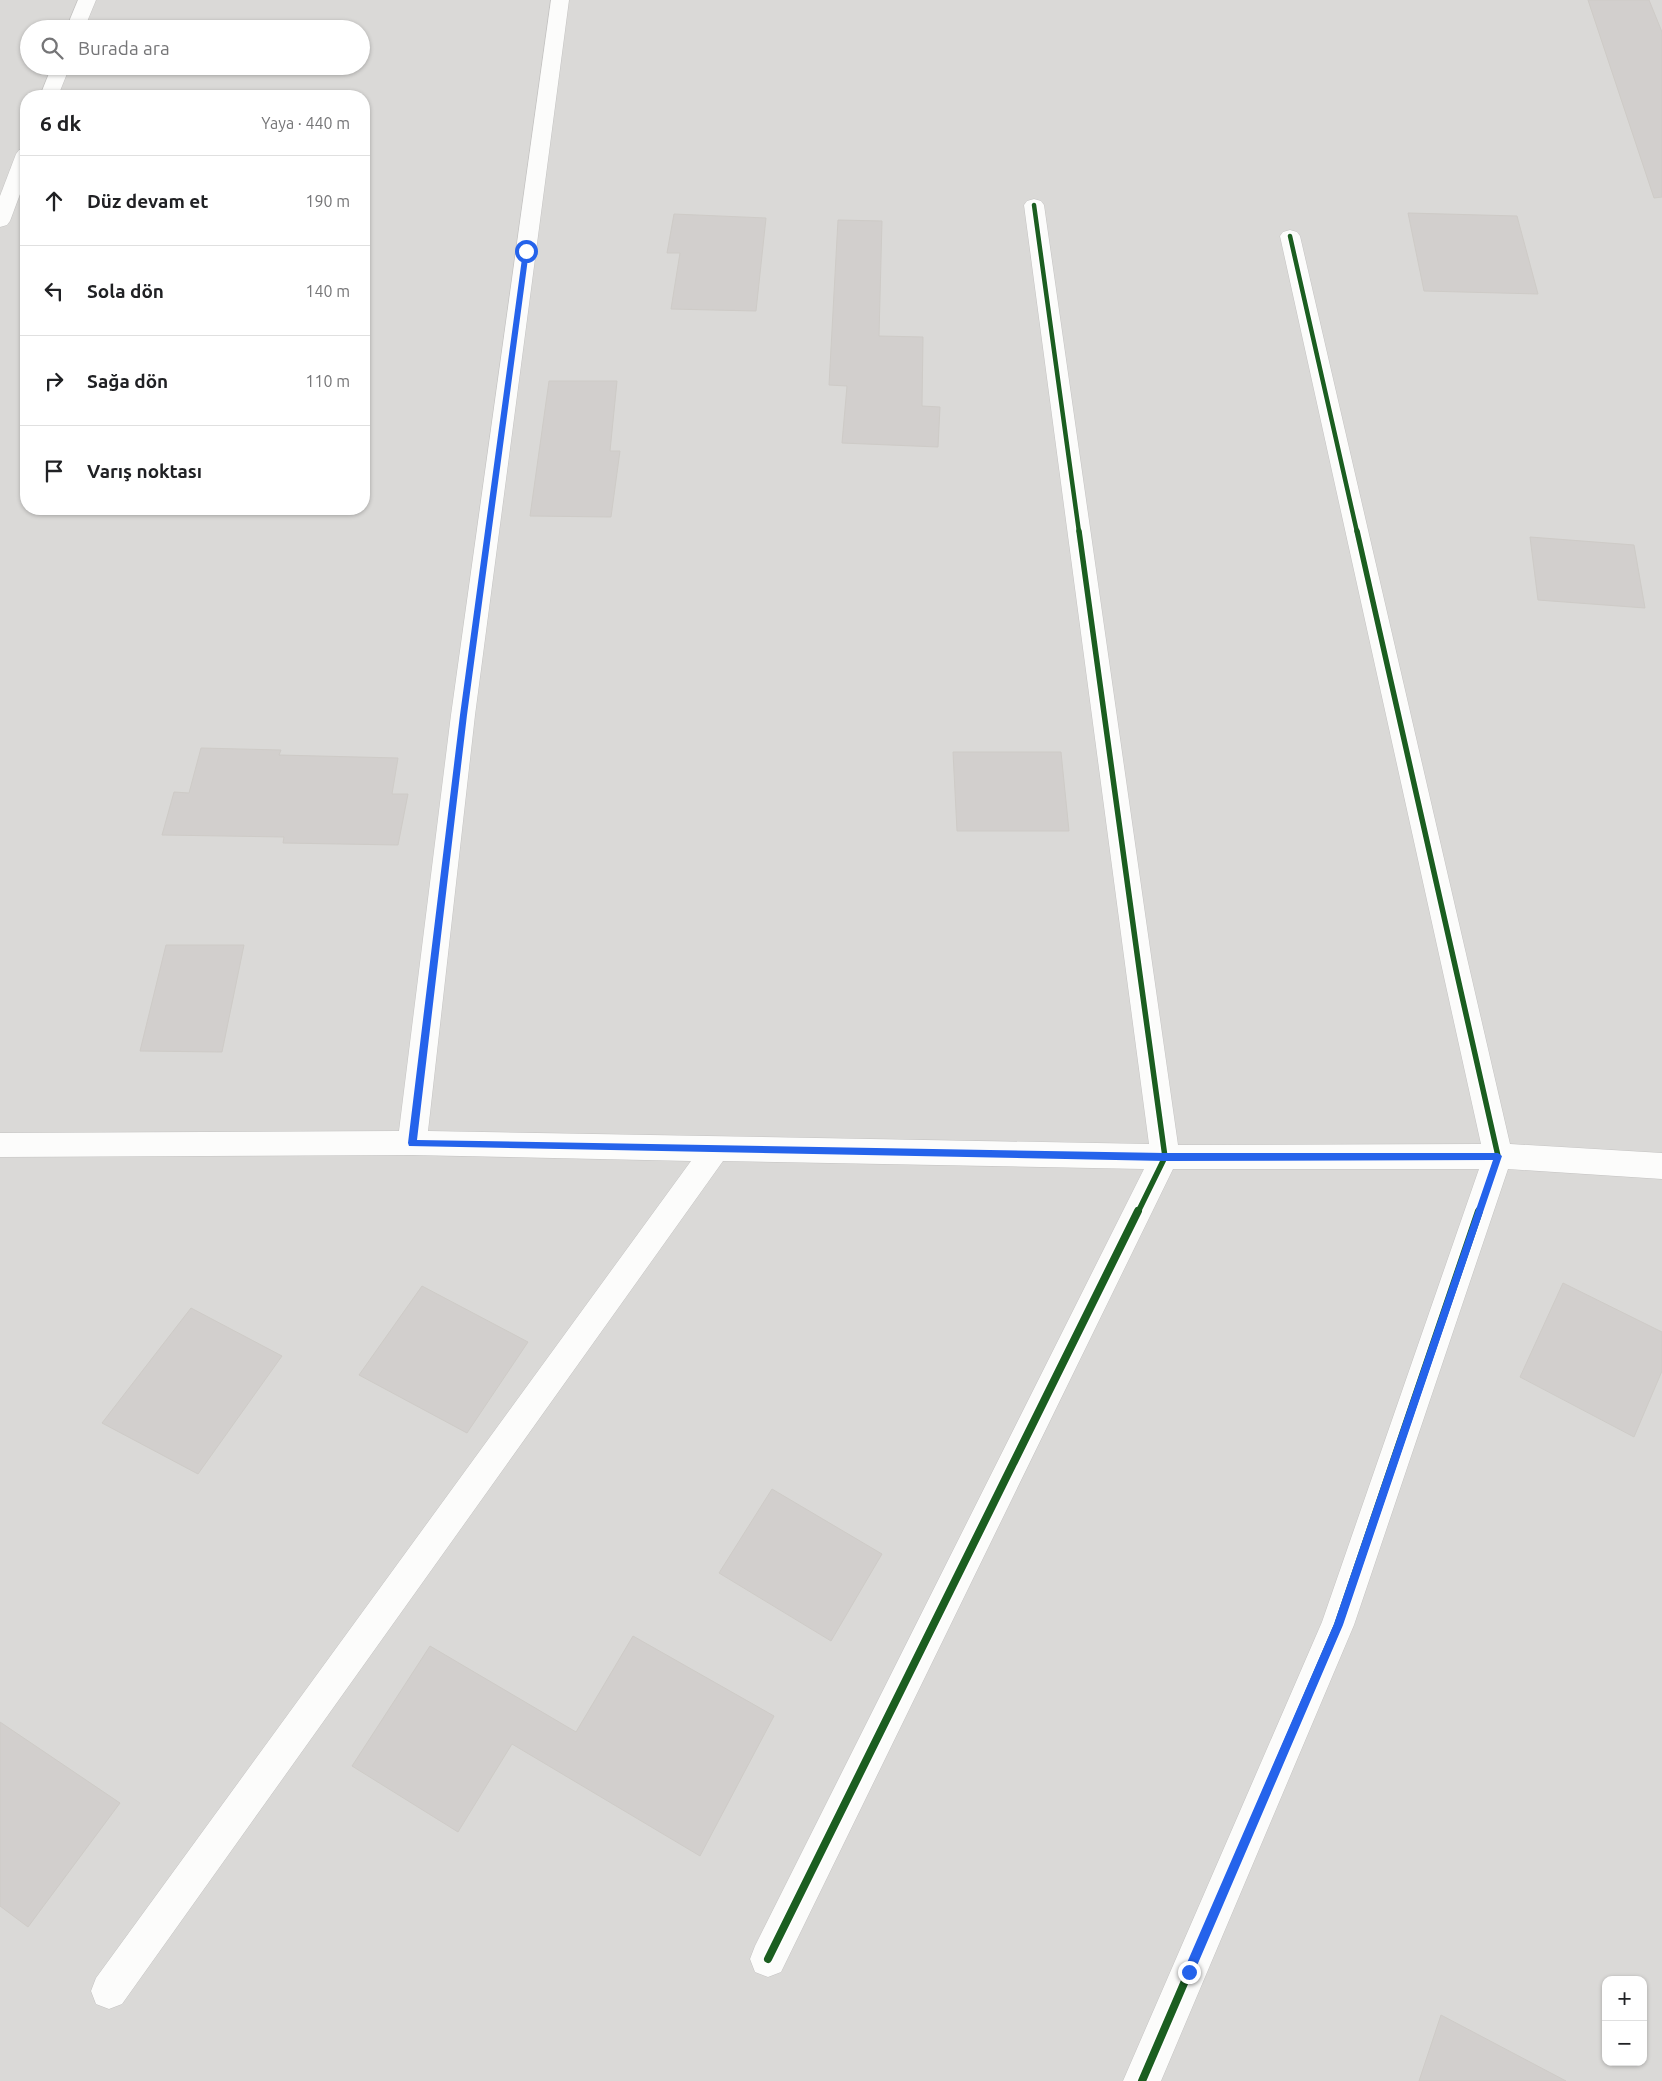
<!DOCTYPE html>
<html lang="tr">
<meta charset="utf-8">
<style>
:root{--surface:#fff;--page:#f6f6f6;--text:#202124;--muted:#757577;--line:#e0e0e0}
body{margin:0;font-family:Ubuntu,sans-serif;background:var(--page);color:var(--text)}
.controls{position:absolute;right:15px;bottom:15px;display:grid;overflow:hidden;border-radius:10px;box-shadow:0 1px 4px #0004}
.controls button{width:45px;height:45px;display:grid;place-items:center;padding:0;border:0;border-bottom:1px solid var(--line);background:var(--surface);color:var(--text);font:25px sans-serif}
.stop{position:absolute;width:15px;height:15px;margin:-11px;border:4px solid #2563eb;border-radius:50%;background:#fff}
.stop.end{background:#2563eb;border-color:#fff;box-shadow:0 1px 5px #0008}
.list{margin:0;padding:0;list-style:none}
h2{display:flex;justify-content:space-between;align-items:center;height:65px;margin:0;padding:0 20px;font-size:21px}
h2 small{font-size:16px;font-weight:400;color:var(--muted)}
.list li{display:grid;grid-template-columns:32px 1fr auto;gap:15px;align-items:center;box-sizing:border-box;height:90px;padding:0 20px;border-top:1px solid var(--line)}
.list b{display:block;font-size:19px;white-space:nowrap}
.list em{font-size:16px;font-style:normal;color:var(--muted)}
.icon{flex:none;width:28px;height:28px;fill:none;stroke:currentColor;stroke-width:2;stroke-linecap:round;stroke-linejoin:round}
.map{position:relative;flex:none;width:1662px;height:2081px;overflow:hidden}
.search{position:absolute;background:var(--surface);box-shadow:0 1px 4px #0004;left:20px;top:20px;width:350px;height:55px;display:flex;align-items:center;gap:12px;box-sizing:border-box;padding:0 18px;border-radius:28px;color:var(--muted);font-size:19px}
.panel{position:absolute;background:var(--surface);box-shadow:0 1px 4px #0004;left:20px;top:90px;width:350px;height:425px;border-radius:20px}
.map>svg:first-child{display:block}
</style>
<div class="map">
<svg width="1662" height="2081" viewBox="0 0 1662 2081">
<rect width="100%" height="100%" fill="#ebe9e6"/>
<!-- residential -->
<path fill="#dad9d7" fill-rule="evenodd" d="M0 0H1662V2081H0ZM29 29H361V66H29ZM26 96H364V509H26ZM1606 1980H1643V2062H1606Z"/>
<!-- building -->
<g fill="#d2cfcd" stroke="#cecbc7">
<path d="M1588 0H1649L1662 32V197L1654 198Z"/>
<path d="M1408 213 1517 216 1538 294 1424 291Z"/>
<path d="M674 214 766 218 756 311 671 309 680 253H667Z"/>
<path d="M838 220 882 221 879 336 923 337 922 406 940 407 938 447 842 443 847 386 829 385Z"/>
<path d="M549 381H617L610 451H620L611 517 530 516Z"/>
<path d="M1530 537 1634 545 1645 608 1538 600Z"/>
<path d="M201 748 281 750 279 755 398 758 392 794H408L398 845 283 843 284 837 162 835 174 792 189 793Z"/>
<path d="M953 752H1061L1069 831H957Z"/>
<path d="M166 945H244L222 1052 140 1051Z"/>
<path d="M1563 1283 1662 1332V1371L1634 1437 1520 1377Z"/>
<path d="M422 1286 528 1342 467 1433 359 1375Z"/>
<path d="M191 1308 282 1356 198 1474 102 1423Z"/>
<path d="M772 1489 882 1554 831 1641 719 1573Z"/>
<path d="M633 1636 774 1716 700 1856 512 1744 458 1832 352 1766 430 1646 576 1732Z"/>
<path d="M0 1722 120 1803 28 1927 0 1906Z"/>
<path d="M1441 2015 1566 2081H1419Z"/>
</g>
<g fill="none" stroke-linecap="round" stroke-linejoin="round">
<!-- street casing -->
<g stroke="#c4c3c2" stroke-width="1">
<g id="street">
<path d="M78 0H96L84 29H66Z"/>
<path d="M551 0H569L475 715 428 1131 1149 1144 1024 205 1027 201 1034 199 1041 201 1044 205 1178 1145 1481 1144 1280 236 1283 232 1290 230 1297 232 1300 236 1510 1144 1662 1153V1179L1508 1169 1354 1625 1161 2081H1123L1322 1622 1479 1169H1173L781 1972 768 1977 755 1972 750 1959 755 1946 1144 1169 723 1161 122 2004 109 2009 96 2004 91 1991 96 1978 691 1161 412 1155 0 1157V1133L399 1131 451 715Z"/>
<path d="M52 66H70L58 96H40Z"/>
<path d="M26 148V178L10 221 7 225 0 227V196L16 154 19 150Z"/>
</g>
</g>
<!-- street -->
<use href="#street" fill="#fcfcfb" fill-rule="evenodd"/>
<!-- cycleway-far2 casing -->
<g stroke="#fff" stroke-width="7">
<g id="cycleway-far2">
<path d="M1034 205 1079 532"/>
<path d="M1290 236 1357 532"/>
</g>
</g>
<!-- cycleway-far1 casing -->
<g stroke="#fff" stroke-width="9">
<g id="cycleway-far1">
<path d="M1079 531 1165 1157 1138 1212"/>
<path d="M1357 531 1498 1156 1479 1212"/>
</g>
</g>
<!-- cycleway casing -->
<g stroke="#fff" stroke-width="11">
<g id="cycleway">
<path d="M768 1959 1138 1211"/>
<path d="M1142 2081 1338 1625 1479 1211"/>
</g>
</g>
<!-- cycleway-far2 -->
<use href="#cycleway-far2" stroke="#1b5e20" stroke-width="4.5"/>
<!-- cycleway-far1 -->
<use href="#cycleway-far1" stroke="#1b5e20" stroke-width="5.5"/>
<!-- cycleway -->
<use href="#cycleway" stroke="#1b5e20" stroke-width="8"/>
</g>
<!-- route -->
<path fill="#2563eb" d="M526 249 529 251 467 715 417 1140 1165 1153H1498L1502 1156 1343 1625 1193 1975 1189 1977 1185 1975 1183 1972 1334 1624 1493 1160 1165 1161 409 1146 408 1143 460 715 523 251Z"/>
</svg>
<div class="controls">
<button>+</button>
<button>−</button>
</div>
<div class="stop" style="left:526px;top:251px"></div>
<div class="stop end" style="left:1189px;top:1972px"></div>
<div class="search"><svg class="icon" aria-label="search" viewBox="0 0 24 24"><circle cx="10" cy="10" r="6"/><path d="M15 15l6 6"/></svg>Burada ara</div>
<section class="panel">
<h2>6 dk<small>Yaya · 440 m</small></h2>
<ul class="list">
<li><svg class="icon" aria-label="ahead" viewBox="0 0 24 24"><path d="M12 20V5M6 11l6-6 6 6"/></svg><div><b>Düz devam et</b></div><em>190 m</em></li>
<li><svg class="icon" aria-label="left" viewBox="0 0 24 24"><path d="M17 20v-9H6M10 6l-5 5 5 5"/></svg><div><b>Sola dön</b></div><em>140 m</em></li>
<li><svg class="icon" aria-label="right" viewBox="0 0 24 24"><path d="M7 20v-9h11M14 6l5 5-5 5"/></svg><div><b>Sağa dön</b></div><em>110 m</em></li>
<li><svg class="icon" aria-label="arrive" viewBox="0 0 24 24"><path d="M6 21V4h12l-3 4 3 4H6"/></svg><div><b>Varış noktası</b></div></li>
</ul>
</section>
</div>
